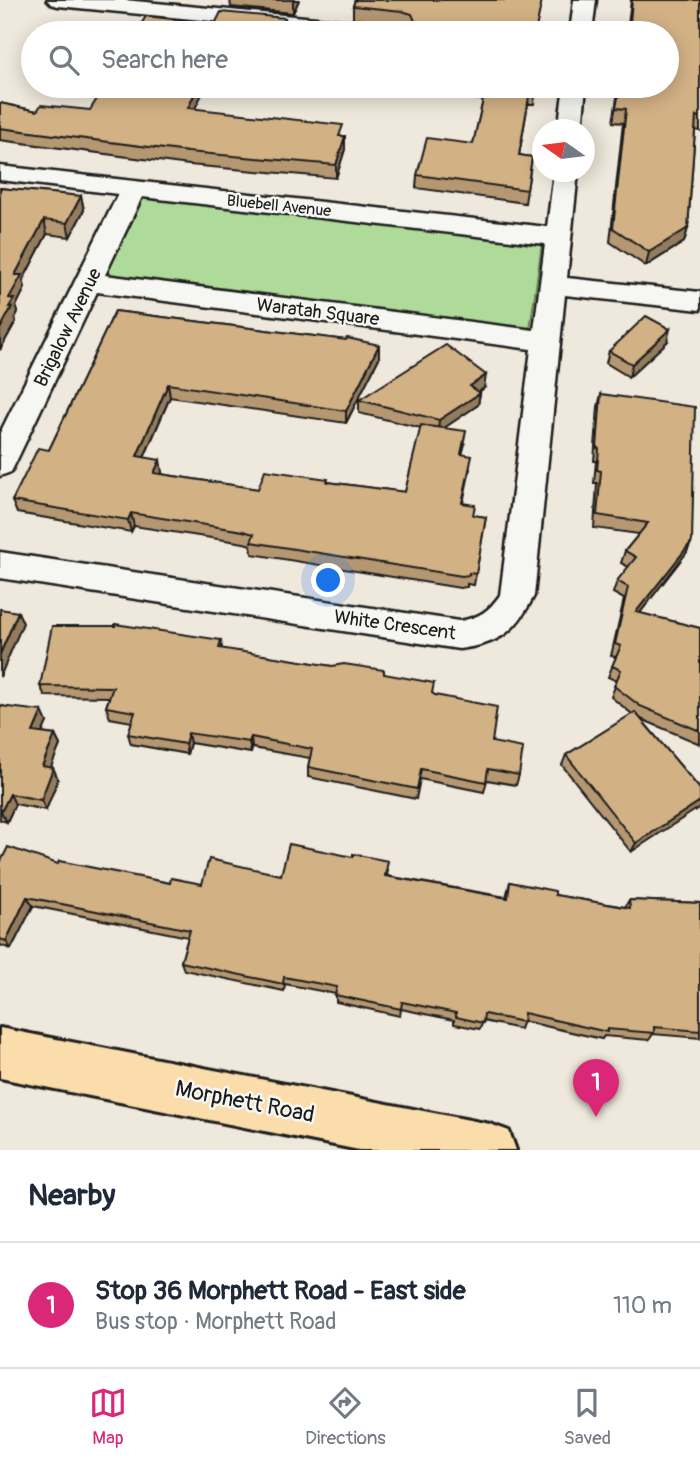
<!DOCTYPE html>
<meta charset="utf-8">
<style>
:root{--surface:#fff;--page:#f2f2f3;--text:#1f2937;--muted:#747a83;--line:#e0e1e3;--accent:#db2777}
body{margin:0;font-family:Pangolin,sans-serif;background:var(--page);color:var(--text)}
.compass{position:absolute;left:532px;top:119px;width:63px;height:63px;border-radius:50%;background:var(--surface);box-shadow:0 4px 18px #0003;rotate:284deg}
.you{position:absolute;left:329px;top:581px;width:24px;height:24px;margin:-18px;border:5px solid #fff;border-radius:50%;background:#1a73e8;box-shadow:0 0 0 10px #1a73e833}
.badge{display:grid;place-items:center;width:46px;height:46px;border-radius:50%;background:var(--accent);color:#fff;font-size:23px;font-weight:700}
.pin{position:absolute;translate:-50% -58px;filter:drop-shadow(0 2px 4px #0008)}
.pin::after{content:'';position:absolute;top:37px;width:24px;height:21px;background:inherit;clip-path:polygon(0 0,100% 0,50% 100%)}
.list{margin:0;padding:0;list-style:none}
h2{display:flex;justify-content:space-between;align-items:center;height:91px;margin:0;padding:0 28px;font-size:30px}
h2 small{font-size:23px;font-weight:400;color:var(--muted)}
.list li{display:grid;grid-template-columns:46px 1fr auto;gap:21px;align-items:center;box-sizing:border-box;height:126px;padding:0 28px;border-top:2px solid var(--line)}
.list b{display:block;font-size:26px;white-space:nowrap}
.list p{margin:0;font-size:23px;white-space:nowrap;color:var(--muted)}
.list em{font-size:23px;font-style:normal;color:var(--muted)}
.icon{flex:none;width:38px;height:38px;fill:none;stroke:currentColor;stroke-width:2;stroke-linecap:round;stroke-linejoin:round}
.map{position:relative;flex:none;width:700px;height:1150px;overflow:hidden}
.search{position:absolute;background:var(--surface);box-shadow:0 4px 18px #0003;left:21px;right:21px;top:21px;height:77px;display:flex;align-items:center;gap:18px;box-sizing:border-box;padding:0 24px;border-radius:38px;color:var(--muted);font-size:26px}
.sheet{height:217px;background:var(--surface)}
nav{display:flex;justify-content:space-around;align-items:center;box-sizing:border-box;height:98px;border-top:2px solid var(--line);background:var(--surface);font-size:19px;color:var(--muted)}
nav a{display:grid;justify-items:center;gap:4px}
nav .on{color:var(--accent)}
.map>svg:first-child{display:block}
</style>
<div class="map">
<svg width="700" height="1150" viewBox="0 0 700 1150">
<rect width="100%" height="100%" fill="#efe8dc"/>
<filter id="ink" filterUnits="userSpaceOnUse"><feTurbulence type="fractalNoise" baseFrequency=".0143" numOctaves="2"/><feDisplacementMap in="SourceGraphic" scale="14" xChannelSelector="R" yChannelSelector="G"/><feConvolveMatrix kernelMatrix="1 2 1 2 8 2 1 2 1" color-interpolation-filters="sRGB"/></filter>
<g filter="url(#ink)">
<!-- green -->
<path fill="#aedb99" stroke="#657c5a" stroke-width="2" d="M138 197 542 244 530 330 100 276Z"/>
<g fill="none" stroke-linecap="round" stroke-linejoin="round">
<!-- minor casing -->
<g stroke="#1c1c1c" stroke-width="5">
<g id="minor">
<path d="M47 0H124L401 26 409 28 412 33H336L58 6 51 4Z"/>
<path d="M574 0H596L592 33H570Z"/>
<path d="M564 86H586L582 130H558Z"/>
<path d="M0 166 547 227 554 172H578L567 278 700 292V310L565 295 534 596C515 632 500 644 459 649L0 578V552L459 621C479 618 489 611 500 595L531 349 97 292 15 464 11 472 0 476V433L118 194 0 180ZM142 197 545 244 534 330 105 275Z"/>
</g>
</g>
<!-- major casing -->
<g stroke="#1c1c1c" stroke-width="6">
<path id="major" d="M0 1028 490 1124 509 1131 516 1150H359L0 1078Z"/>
</g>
<!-- minor -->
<use href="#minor" fill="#f6f6f2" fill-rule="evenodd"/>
<!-- major -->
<use href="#major" fill="#faddab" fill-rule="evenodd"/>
</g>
<!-- wall -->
<g fill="#b59872" stroke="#1c1c1c" stroke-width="2">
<path d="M230 0H299L293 13 231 7Z"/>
<path d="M355 0 536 33 353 19V6Z"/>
<path d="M631 0H700V131L695 130 688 228 684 242 646 266 610 242 623 123 613 122 619 86 667 33H627Z"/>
<path d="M309 86H369L367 92Z"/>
<path d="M446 86H536L534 104H528L519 155 532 157 525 203 416 188 417 175 473 144 483 100 445 95Z"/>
<path d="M0 103 37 111 195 109 343 136 345 149 336 178 189 165 0 140Z"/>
<path d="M0 188 81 196 84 210 70 237 47 234 23 280 25 288 16 306 18 312 15 318 16 321 0 350Z"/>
<path d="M115 311 346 340 379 358 346 423 170 397 144 458 162 472 161 474 258 489 328 482 405 492 421 428 359 413V400L484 388 479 392 480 393 478 405 444 428 465 444 462 455 470 469 463 503 473 515 486 517 474 585 467 584V587L460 588 252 554 251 545 244 543 134 526 131 532 17 513 12 501 49 450Z"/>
<path d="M667 342 629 377 606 363 609 351Z"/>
<path d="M601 394 687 552 640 613 700 628V744L641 719 700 789 631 852 562 765 566 755 632 714 611 697 617 681 608 677 616 657 611 656 624 599 613 593 617 581 629 567 621 563 625 551 639 534 594 528 597 483H594L596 461H594L598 407Z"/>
<path d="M221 640 222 649 384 674 432 693 492 742 519 775 516 785 487 780 484 792 420 779 416 799 308 777V767L310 758 252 748 251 753 190 743 187 754 131 744 128 734 132 722 110 718 106 707 109 697 45 696 40 686Z"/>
<path d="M0 705 47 722 42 733 55 735 60 745 50 768H53L58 779 46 810 15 804 7 822 0 820Z"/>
<path d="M0 863 58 864 170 883 202 884 281 875 388 870 387 876 506 897 510 882 555 895 625 907 629 900 700 903V1038L653 1034 649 1040 604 1036 602 1039 523 1021 520 1029 483 1021 480 1029 454 1024V1020L401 1009 400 1016 336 1002V994L285 984 284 991 184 970 181 962 188 937 33 906 11 949 0 945Z"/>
</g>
<!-- shaded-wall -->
<g fill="#937c5d" stroke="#1c1c1c" stroke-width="2">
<path d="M293 0H299L293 13Z"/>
<path d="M285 18 286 31 285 33 280 32Z"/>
<path d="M198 86H206L189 121 188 108Z"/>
<path d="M345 136V149L336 178V165Z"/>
<path d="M81 196 84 210 70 237 67 223Z"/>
<path d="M44 220 47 234 23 280 25 288 16 306 18 312 15 318 16 321 0 350V329L15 275Z"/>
<path d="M688 228 684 242 646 266 649 252Z"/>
<path d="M670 329 667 342 629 377 632 364Z"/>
<path d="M379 345V358L346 423V411Z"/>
<path d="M486 375 484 388 469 398 470 386Z"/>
<path d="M168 384 170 397 139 469 137 456Z"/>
<path d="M480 393 478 405 438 432 439 420Z"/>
<path d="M160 460 162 472 157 485 154 473Z"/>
<path d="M131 513 134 526 131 532 128 520Z"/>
<path d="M692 541 687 552 632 623 636 612Z"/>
<path d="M18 612 23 623 0 677V654Z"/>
<path d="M42 711 47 722 38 742 33 732Z"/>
<path d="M188 733 190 743 187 754 185 744Z"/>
<path d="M55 735 60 745 47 777 42 766Z"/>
<path d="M251 737 252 748 251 753 249 742Z"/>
<path d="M53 768 58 779 46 810 41 800Z"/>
<path d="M10 794 15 804 7 822 1 812Z"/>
<path d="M700 801V807L631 852 636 843Z"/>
<path d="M27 897 33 906 11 949 6 941Z"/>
</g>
<!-- building -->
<g fill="#d2b185" stroke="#1c1c1c" stroke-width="2">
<path d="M355 0H542L535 33H342L346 23H413L415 21 412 14 402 11 353 6Z"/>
<path d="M632 0H700V117L696 116 688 228 649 252 613 228 626 109 616 108 620 86H667V33H629Z"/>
<path d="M221 12 285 18 280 32 294 33H136L146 16 215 24Z"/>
<path d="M105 86H198L188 108 343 125 339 136H345L336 165 188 152 0 128V103L37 111 41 105 90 110Z"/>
<path d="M476 86H536L535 91H530L519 155 532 157 527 190 417 175 427 138 473 144 486 87Z"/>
<path d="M0 188 81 196 67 223 44 220 15 275H22L9 298 14 299 9 307H12L0 329Z"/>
<path d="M115 311 346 340 347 338 379 345 346 411 168 384 137 456 160 460 154 473 258 489 265 470 328 479 327 482 405 492 421 425 466 431 461 454 472 456 462 503 475 505 473 515 486 517 476 574 469 573V575L462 576 251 542 254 534 243 531 131 513 128 520 12 501 38 448 49 450Z"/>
<path d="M646 316 670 329 632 364 609 351Z"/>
<path d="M446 345 486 375 470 386 480 393 439 420 359 400Z"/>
<path d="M601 394 695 407 692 541 636 612 700 628V731L640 706 614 686 621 670 612 666 621 646 615 644 628 587 617 581 636 557 625 551 648 523 597 515 601 471 597 470 599 449 597 448Z"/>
<path d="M0 609 18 612 0 654Z"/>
<path d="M115 624 221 640 219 648 332 666 344 664 384 670V674L434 683 432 693 435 695 497 707 492 742 523 748 519 775 488 769 486 782 421 769 417 789 308 767 312 749 251 737 249 742 188 733 185 744 128 734 135 712 106 707 113 687 40 686 52 626H115Z"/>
<path d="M0 706 42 711 33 732 55 735 42 766 53 768 41 800 10 794 1 812H0Z"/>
<path d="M635 712 700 789V801L636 843 566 755Z"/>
<path d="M289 844 353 857V854L388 861 385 876 508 898 510 882 555 891V895L630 908 629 900 700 903V1031L654 1027V1033L607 1029V1032L524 1013 523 1022 484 1014 483 1023 456 1017V1013L402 1002 401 1009 335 995 337 987 284 977 283 984 181 962 190 930 27 897 6 941 0 939V863L8 847 58 864 59 861 170 883 171 878 202 884 209 859 281 875Z"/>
</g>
</g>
<g text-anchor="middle" stroke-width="5" stroke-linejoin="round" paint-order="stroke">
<!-- far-street labels -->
<g font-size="16" fill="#1c1c1c" stroke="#f6f6f2">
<text transform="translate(279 205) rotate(6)" y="6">Bluebell Avenue</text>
</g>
<!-- street labels -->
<g font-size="19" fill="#1c1c1c" stroke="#f6f6f2">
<text transform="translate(318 311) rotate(7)" y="7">Waratah Square</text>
<text transform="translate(67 327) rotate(-64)" y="7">Brigalow Avenue</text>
<text transform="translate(395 624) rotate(8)" y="7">White Crescent</text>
</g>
<!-- near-street labels -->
<g font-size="23" fill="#1c1c1c" stroke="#f6f6f2">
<text transform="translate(245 1101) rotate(11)" y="8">Morphett Road</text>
</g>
</g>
</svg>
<svg class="compass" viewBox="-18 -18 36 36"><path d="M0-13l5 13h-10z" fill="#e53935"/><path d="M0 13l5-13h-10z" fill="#747a83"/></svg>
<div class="you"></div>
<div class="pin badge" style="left:596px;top:1117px">1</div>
<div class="search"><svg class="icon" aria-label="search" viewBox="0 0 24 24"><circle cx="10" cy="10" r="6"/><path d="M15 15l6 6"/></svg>Search here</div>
</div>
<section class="sheet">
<h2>Nearby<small></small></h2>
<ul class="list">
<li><span class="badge">1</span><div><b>Stop 36 Morphett Road - East side</b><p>Bus stop · Morphett Road</p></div><em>110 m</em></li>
</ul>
</section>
<nav>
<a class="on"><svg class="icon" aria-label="map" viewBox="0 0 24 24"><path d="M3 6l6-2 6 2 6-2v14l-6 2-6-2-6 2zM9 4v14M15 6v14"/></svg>Map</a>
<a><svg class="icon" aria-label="directions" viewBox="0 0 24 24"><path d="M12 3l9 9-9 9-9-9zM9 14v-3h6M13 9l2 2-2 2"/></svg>Directions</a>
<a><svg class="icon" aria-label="saved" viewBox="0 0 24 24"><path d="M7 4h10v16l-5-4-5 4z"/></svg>Saved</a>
</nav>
